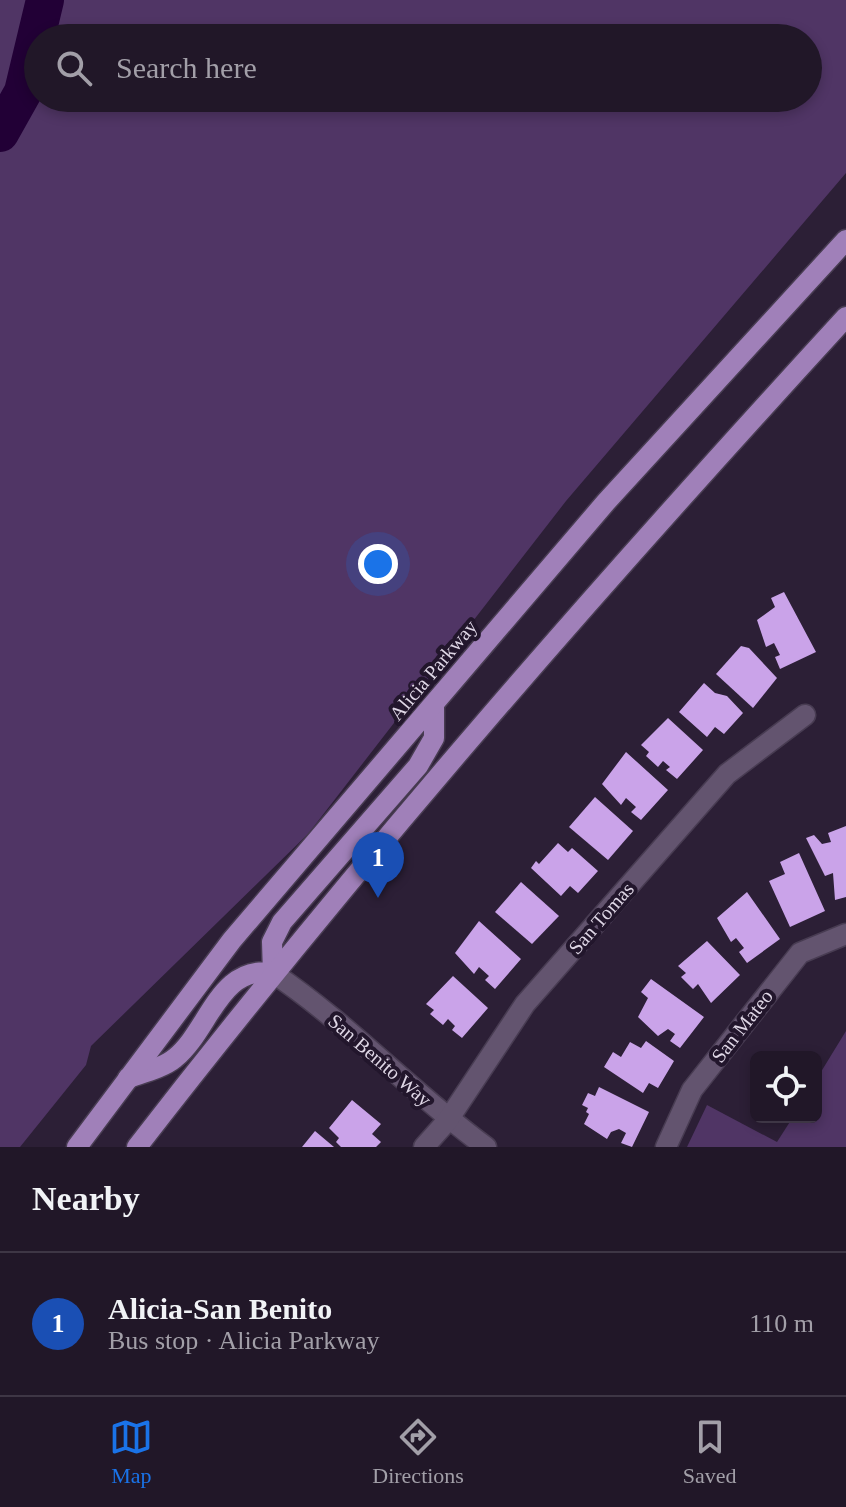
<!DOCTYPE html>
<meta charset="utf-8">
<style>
:root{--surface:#211728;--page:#292030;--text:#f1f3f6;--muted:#a29fa8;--line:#3e3645;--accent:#1a73e8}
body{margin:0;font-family:Georgia,serif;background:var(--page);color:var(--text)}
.controls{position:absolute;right:24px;bottom:24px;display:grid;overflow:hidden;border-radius:12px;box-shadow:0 4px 12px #0003}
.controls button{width:72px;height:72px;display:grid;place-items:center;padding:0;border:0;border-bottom:2px solid var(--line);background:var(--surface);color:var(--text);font:40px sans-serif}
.you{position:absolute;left:378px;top:564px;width:28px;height:28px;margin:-20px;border:6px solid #fff;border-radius:50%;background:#1a73e8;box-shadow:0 0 0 12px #1a73e833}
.badge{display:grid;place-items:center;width:52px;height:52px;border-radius:50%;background:var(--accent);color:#fff;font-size:26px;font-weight:700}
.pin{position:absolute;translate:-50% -66px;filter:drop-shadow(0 2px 4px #0008)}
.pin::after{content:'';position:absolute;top:42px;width:28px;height:24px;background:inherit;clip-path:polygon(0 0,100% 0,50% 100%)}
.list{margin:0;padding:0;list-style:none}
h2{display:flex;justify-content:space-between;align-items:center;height:104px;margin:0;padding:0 32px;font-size:34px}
h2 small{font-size:26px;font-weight:400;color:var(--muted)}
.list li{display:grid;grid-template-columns:52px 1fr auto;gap:24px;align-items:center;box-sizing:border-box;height:144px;padding:0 32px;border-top:2px solid var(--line)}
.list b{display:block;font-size:30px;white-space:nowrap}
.list p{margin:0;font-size:26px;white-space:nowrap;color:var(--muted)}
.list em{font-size:26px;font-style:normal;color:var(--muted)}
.icon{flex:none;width:44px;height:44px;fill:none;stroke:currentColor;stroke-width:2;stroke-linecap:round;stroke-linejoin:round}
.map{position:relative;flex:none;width:846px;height:1147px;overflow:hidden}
.search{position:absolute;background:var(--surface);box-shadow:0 4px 12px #0003;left:24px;right:24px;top:24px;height:88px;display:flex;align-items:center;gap:20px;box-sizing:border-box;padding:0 28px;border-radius:44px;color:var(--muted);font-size:30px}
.sheet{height:248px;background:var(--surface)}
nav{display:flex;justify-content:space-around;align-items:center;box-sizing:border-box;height:112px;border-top:2px solid var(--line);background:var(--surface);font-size:22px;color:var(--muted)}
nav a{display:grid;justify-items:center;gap:4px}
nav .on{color:var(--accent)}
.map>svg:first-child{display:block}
</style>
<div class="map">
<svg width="846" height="1147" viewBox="0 0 846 1147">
<rect width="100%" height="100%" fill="#2c1f36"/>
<!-- green -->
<g fill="#503565" fill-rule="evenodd">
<path d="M0 0H846V173L566 501 308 834 91 1046 86 1065 20 1147H0ZM38 38H808V98H38Z"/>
<path d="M846 1031V1147H687L707 1105 777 1142 793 1117H816V1080Z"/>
</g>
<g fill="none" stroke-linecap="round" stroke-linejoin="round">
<!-- river -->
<path stroke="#220036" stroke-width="38" d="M0 133 23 92 45 0"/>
</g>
<!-- building -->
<g fill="#caa3e9">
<path d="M784 592 816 652 780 669 775 657 780 655 774 643 766 647 757 620 775 607 771 598Z"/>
<path d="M741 646 749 648 777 678 753 708 716 674Z"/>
<path d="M704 683 715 693 727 696 743 713 724 734 715 727 707 737 679 712Z"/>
<path d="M668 718 703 750 677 779 666 770 670 767 663 761 658 767 646 756 649 752 641 745Z"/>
<path d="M626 752 668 790 641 820 631 812 636 807 626 798 621 805 602 784Z"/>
<path d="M595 797 633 831 608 860 569 827Z"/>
<path d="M846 826V897L835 900 833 873 825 876 806 838 814 835 822 844 831 842 828 833Z"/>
<path d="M558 843 568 852 572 848 598 871 578 893 570 886 561 896 531 868 536 861 539 864Z"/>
<path d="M799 853 825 911 790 927 769 881 785 874 780 862Z"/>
<path d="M521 882 559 916 532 944 495 912Z"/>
<path d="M747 892 780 939 747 963 739 952 744 948 736 938 731 942 717 918Z"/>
<path d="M479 921 521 959 495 989 485 980 489 976 479 967 474 974 455 953Z"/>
<path d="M707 941 740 975 711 1003 698 984 693 989 681 977 686 973 678 966Z"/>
<path d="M453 976 488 1008 462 1038 452 1030 455 1026 448 1019 443 1025 430 1014 434 1010 426 1004Z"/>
<path d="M651 979 704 1017 680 1048 670 1041 675 1034 668 1029 658 1036 638 1017 648 998 641 992Z"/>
<path d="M646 1041 674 1061 658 1088 649 1083 643 1093 604 1067 613 1052 621 1057 630 1042 641 1048Z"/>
<path d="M599 1087 649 1112 632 1147 621 1143 626 1133 619 1129 611 1132 607 1139 584 1124 589 1114 586 1112 588 1108 582 1105 588 1093 595 1096Z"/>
<path d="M352 1100 381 1124 372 1134 381 1142 376 1147H341L336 1142 339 1138 329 1128Z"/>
<path d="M315 1131 334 1147H302Z"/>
</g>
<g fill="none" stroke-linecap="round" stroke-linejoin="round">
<!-- minor casing -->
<g stroke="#483c52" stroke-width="23">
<g id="minor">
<path d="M273 973C349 1024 412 1093 486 1147"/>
<path d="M424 1147 448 1120 525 1004 727 774 805 715"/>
<path d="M666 1147 692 1090 800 953 846 934"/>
</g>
</g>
<!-- primary casing -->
<g stroke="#483c52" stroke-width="23">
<g id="primary">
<path d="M128 1078C142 1073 163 1068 175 1058 209 1031 219 964 273 973L272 942 282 922 418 766 434 738V707"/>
<path d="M77 1147 232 940 606 502 846 240"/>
<path d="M137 1147C360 859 600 585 846 317"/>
</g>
</g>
<!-- minor -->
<use href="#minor" stroke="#63546f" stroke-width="20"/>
<!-- primary -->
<use href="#primary" stroke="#a080b9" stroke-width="20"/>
</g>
<g text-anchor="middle" stroke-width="8" stroke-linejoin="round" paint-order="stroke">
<!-- street labels -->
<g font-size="20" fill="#ded6e5" stroke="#22162c">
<text transform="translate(433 670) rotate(-50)" y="7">Alicia Parkway</text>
<text transform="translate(601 918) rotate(-49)" y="7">San Tomas</text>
<text transform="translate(742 1026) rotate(-52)" y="7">San Mateo</text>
<text transform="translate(380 1060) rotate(41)" y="7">San Benito Way</text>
</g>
</g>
</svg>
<div class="controls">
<button><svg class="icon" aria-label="locate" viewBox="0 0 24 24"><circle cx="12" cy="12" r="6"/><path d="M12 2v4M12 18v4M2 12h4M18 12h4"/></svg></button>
</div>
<div class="you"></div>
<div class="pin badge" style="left:378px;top:898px;background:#1a4fb4">1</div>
<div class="search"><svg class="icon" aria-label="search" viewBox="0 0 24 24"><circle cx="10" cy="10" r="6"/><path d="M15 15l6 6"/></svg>Search here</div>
</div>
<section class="sheet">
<h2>Nearby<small></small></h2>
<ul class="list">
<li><span class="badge" style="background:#1a4fb4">1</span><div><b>Alicia-San Benito</b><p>Bus stop · Alicia Parkway</p></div><em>110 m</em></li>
</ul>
</section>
<nav>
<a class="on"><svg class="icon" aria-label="map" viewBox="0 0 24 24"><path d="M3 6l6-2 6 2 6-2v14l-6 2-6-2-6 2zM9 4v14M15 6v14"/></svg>Map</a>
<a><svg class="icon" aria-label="directions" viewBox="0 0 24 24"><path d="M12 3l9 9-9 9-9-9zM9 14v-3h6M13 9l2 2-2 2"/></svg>Directions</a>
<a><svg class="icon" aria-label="saved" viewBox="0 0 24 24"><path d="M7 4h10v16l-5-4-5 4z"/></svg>Saved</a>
</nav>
